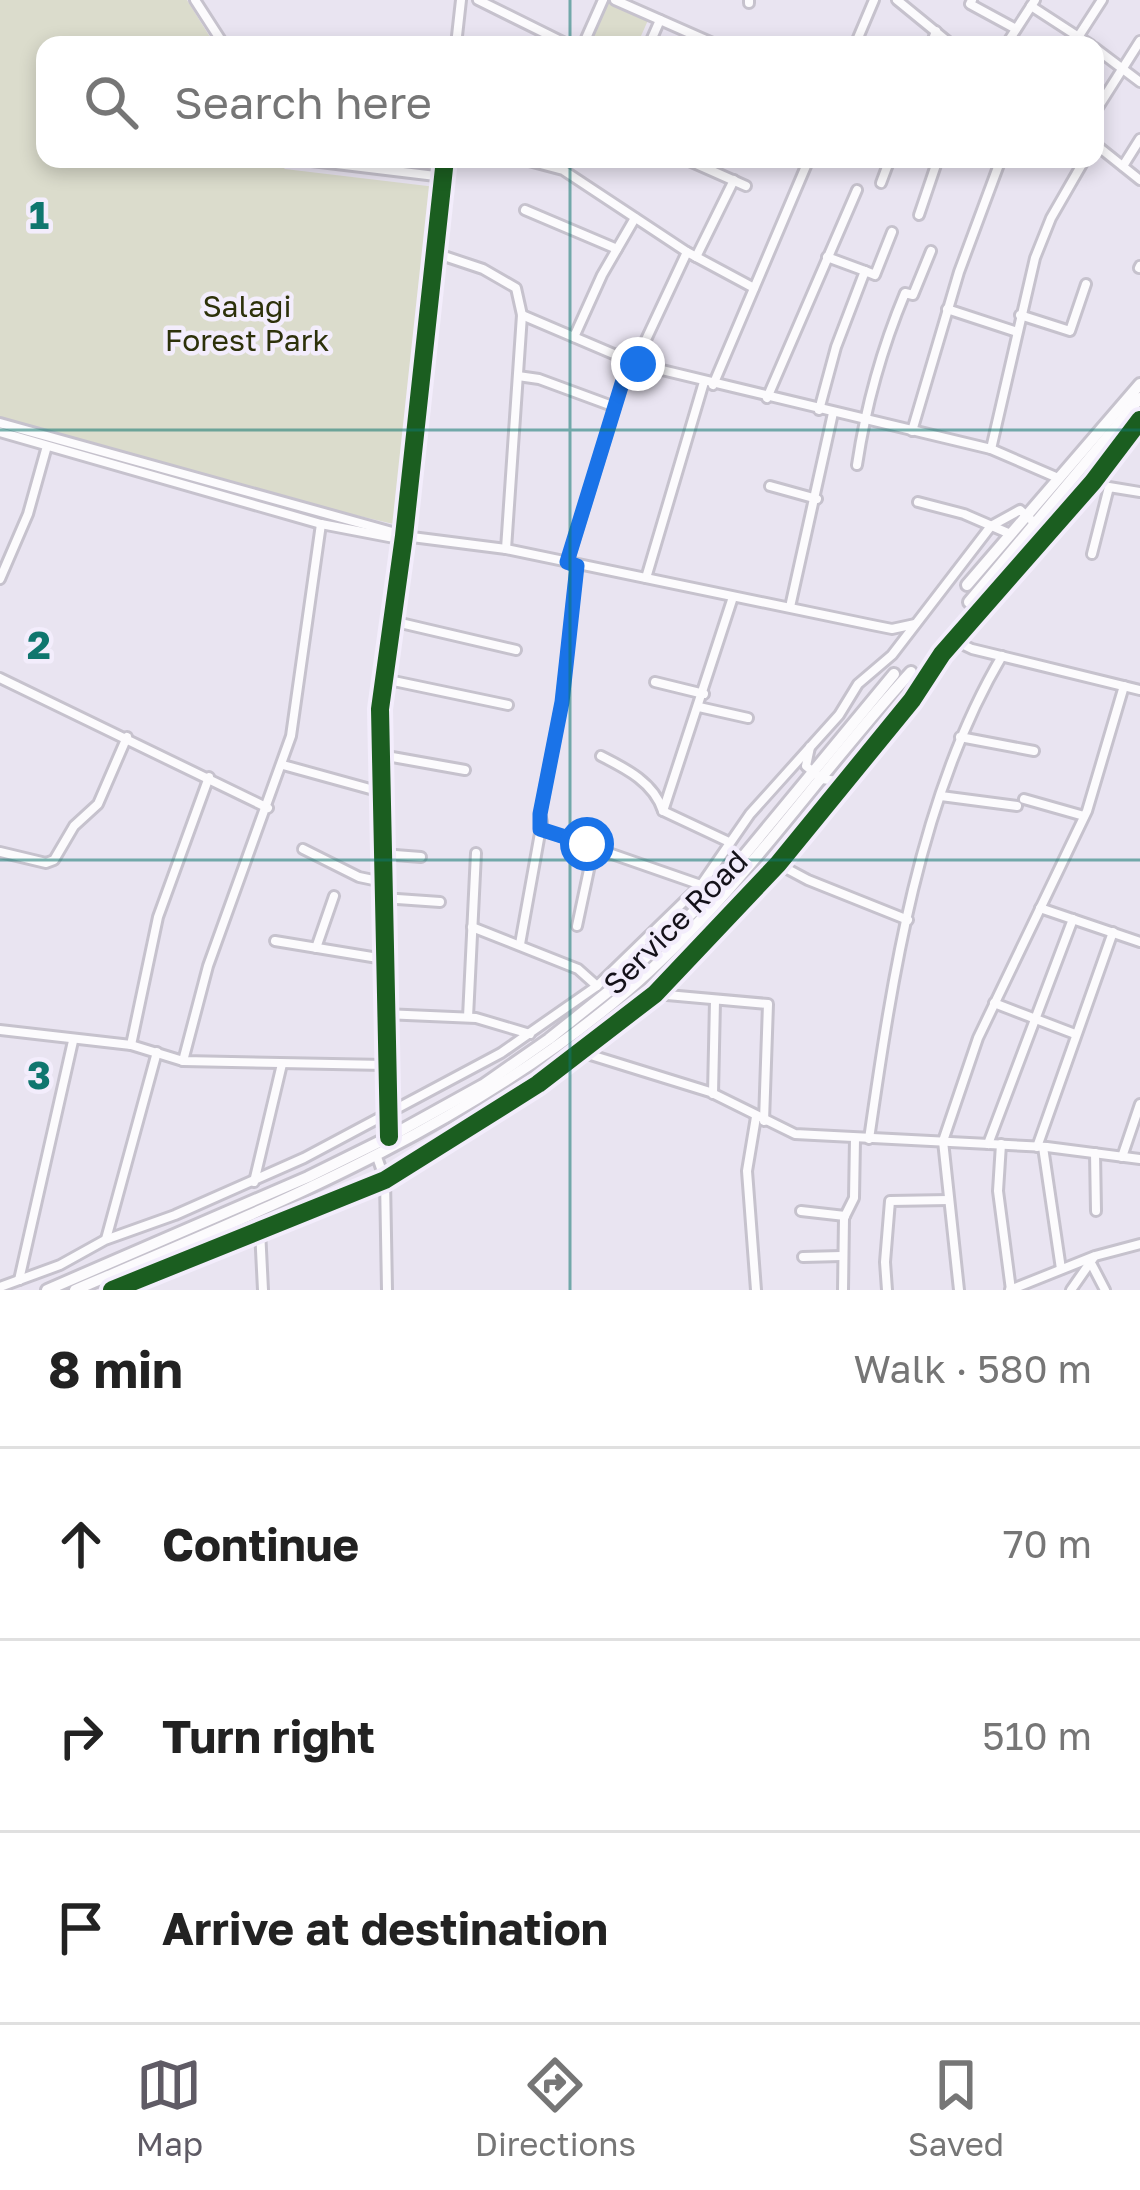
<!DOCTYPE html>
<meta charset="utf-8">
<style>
:root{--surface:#fff;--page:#f6f6f6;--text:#222;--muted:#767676;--line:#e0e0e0;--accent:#5f5b65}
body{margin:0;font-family:"Golos Text",sans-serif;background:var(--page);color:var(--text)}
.stop{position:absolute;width:36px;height:36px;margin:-27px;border:9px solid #1a73e8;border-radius:50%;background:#fff}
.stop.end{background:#1a73e8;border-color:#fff;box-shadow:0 3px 12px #0008}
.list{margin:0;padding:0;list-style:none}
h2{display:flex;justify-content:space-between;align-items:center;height:156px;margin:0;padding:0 48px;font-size:51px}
h2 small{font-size:39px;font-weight:400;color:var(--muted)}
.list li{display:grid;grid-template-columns:78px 1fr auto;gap:36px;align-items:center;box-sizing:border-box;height:192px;padding:0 48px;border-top:3px solid var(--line)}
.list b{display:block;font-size:45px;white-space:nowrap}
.list em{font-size:39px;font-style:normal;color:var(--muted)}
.icon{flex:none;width:66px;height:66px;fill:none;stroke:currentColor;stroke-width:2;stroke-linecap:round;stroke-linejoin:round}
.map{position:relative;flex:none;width:1140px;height:1290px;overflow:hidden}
.search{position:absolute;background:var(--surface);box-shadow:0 6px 18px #0003;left:36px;right:36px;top:36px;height:132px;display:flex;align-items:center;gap:30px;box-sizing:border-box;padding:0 42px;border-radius:24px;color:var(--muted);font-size:45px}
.sheet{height:732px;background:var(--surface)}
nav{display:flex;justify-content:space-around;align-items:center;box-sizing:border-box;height:168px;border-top:3px solid var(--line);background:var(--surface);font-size:33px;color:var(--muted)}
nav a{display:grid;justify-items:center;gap:6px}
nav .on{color:var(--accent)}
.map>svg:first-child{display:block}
</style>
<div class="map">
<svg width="1140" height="1290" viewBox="0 0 1140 1290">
<rect width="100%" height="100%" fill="#e9e4f1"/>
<!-- green -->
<g fill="#dbdccc">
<path d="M0 0H187L215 45H45V159H274L285 169 436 187 402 526 205 480 0 422Z"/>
<path d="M606 0 649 18 637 45 587 43Z"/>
</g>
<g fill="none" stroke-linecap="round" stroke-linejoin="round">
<!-- minor casing -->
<g stroke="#c6c2cd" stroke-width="14">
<g id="minor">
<path d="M195 0 224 45"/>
<path d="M478 0 569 45"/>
<path d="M615 0 717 45"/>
<path d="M897 0 952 45"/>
<path d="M972 0 970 4 1016 29"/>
<path d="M749 3V0"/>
<path d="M1031 6 1091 45"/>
<path d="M456 45 461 0"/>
<path d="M583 45 603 0"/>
<path d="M649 45 660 20"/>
<path d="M855 45 874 0"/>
<path d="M931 45 936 31"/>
<path d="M1006 45 1035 0"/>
<path d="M1073 45 1102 0"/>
<path d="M1095 48 1140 82"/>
<path d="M1095 112 1140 41"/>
<path d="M1095 144 1140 180"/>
<path d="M295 159 444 177"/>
<path d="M480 159 529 161 563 170 687 252 754 288"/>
<path d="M685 159 746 186"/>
<path d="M1123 166 1140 139"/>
<path d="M881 183 890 159"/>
<path d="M525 210 617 249"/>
<path d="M919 215 938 159"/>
<path d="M435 253 483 269 516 288 522 315 506 549"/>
<path d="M696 257 734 180"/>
<path d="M827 257 865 271"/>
<path d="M1139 268 1140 266"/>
<path d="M947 309 1017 332"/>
<path d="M522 315 637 364 991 449 1058 478"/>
<path d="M1020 315 1070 331 1086 284"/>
<path d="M574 337 602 275 635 218"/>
<path d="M518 376 539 379 615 407"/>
<path d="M713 385 809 159"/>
<path d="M767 398 857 190"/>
<path d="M819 410 836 347 865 271 875 275 892 232"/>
<path d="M0 423 403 535"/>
<path d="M912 431 959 272 1001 159"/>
<path d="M0 432 321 524 394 538 404 536 506 549 872 625 892 629 915 624"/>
<path d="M991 449 1035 258 1051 218 1085 159"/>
<path d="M857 465C866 405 882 348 905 293L913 295 931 251"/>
<path d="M770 486 817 499"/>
<path d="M918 502 964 514 1008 533"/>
<path d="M1092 554 1109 487 1140 492"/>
<path d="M567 563 628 364 636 361 687 252"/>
<path d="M646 578 704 382"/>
<path d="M0 579 28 514 47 446"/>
<path d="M790 607 833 413"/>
<path d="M392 621 516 650"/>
<path d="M953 640 972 649 1140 690"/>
<path d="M0 678 268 808"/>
<path d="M384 679 508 705"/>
<path d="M655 682 704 694"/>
<path d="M699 707 748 718"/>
<path d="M960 737 1034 751"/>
<path d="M810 747 806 766 822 779 845 782"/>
<path d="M381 755 465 770"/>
<path d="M601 756C627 769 654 783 663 811L729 842"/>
<path d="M283 765 381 792"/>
<path d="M941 796 1017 806"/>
<path d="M1024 799 1084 816"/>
<path d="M663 811 733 597"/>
<path d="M540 829 701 885"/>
<path d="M303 849 359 877 383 882"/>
<path d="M0 852 46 863 54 860 74 826 98 804 127 737"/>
<path d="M382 854 421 857"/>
<path d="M778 864 808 880 908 920"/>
<path d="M383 898 440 902"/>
<path d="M1040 908 1140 942"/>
<path d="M577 926 594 846"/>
<path d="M472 927 578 969 597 986"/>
<path d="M275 941 384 959"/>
<path d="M520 944 542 822 540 814 562 702 577 565"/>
<path d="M316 948 334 896"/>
<path d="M656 994 768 1004 764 1121"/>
<path d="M994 1003 1075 1034"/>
<path d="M384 1014 476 1018 530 1034"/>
<path d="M468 1017 476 853"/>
<path d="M0 1030 131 1045 183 1061 385 1065"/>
<path d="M131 1045 158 917 209 777"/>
<path d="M581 1052 710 1092 795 1134 1047 1147 1140 1159"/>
<path d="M183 1061 208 966 291 736 321 524"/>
<path d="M713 1094 715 1001"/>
<path d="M756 1117 747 1171 756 1290"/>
<path d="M389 1137 380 709 404 536 445 159"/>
<path d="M869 1139C892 979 919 796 1002 656"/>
<path d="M988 1144 1073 919"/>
<path d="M1001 1144 998 1191 1011 1290"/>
<path d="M1037 1147 1113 932"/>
<path d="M1043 1147 1061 1269"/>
<path d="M1095 1153 1096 1211"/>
<path d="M377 1157 385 1180 387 1290"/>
<path d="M1122 1157 1140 1104"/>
<path d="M254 1182 282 1064"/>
<path d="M801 1211 845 1216"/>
<path d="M260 1230 263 1290"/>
<path d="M106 1239 157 1052"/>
<path d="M803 1257 841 1256"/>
<path d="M1092 1265 1105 1290"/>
<path d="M19 1280 73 1041"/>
<path d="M0 1287 60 1265 105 1240 175 1215 304 1158 501 1053 597 986 701 885 750 814 839 715 858 684 892 655 991 526 1020 510 1037 525 1038 544"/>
<path d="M112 1290 385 1180 538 1084 655 994 778 864 912 700 942 654 1093 482 1140 420"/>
<path d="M843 1290 844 1218 854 1198 855 1139"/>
<path d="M887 1290 885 1262 890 1201 949 1200"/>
<path d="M959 1290 943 1141 978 1038 1087 811 1124 686"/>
<path d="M1010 1290 1095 1256 1140 1244"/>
<path d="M1071 1290 1094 1257"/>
</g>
</g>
<!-- major casing -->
<g stroke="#c6c2cd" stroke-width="16">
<g id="major">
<path d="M967 585 1140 384"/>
<path d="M969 602 1140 398"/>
<path d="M47 1290 308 1177 389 1137 483 1085 549 1039 619 983 713 893 894 674"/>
<path d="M75 1290C268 1208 464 1130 626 992 736 898 814 778 911 672"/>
</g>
</g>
<!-- minor -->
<use href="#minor" stroke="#fcfbfd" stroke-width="8"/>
<!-- major -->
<use href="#major" stroke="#fcfbfd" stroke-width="10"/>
<!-- cycleway casing -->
<g stroke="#f3edfc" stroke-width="26">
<g id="cycleway">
<path d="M389 1137 380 709 404 536 445 159"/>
<path d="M112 1290 385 1180 538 1084 655 994 778 864 912 700 942 654 1093 482 1140 420"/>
</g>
</g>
<!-- cycleway -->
<use href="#cycleway" stroke="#1b5e20" stroke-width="18"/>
</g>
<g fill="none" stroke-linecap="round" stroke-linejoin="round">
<!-- route -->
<path stroke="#1a73e8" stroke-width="15" d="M587 844 540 829V814L562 702 577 566 567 562 628 364H638"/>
</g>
<!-- grid -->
<path fill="none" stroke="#0f766e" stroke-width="3" stroke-opacity="0.55" d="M570 0V45M570 159V1290M0 430H1140M0 860H1140"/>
<g text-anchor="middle" stroke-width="9" stroke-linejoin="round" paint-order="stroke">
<!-- park labels -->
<g font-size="30" fill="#2d310a" stroke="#f3edfc">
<text x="247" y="317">Salagi<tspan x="247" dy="34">Forest Park</tspan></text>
</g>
<!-- street labels -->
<g font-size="30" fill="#141119" stroke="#f3edfc">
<text transform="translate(676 923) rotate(-45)" y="10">Service Road</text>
</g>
</g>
<g font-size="39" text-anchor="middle" font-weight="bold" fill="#0f766e" stroke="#f3edfc" stroke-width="9" stroke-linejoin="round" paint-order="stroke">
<text x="39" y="229">1</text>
<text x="39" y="659">2</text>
<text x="39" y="1089">3</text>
</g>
</svg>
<div class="stop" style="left:587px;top:844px"></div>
<div class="stop end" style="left:638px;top:364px"></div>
<div class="search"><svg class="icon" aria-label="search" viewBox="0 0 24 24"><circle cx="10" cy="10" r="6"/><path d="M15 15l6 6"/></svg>Search here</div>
</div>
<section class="sheet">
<h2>8 min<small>Walk · 580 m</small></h2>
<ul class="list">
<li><svg class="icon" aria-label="ahead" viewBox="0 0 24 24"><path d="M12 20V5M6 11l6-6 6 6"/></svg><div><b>Continue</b></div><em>70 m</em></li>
<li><svg class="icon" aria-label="right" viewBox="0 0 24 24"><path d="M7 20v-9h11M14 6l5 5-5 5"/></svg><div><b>Turn right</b></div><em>510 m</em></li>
<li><svg class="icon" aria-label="arrive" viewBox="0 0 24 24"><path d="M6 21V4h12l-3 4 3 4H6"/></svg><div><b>Arrive at destination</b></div></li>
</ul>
</section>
<nav>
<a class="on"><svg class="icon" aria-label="map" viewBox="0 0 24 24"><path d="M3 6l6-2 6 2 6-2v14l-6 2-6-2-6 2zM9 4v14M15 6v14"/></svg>Map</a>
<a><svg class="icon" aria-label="directions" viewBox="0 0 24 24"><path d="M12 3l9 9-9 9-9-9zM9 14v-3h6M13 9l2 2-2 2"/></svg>Directions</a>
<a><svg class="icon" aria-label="saved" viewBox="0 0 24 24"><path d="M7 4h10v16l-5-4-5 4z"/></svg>Saved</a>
</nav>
